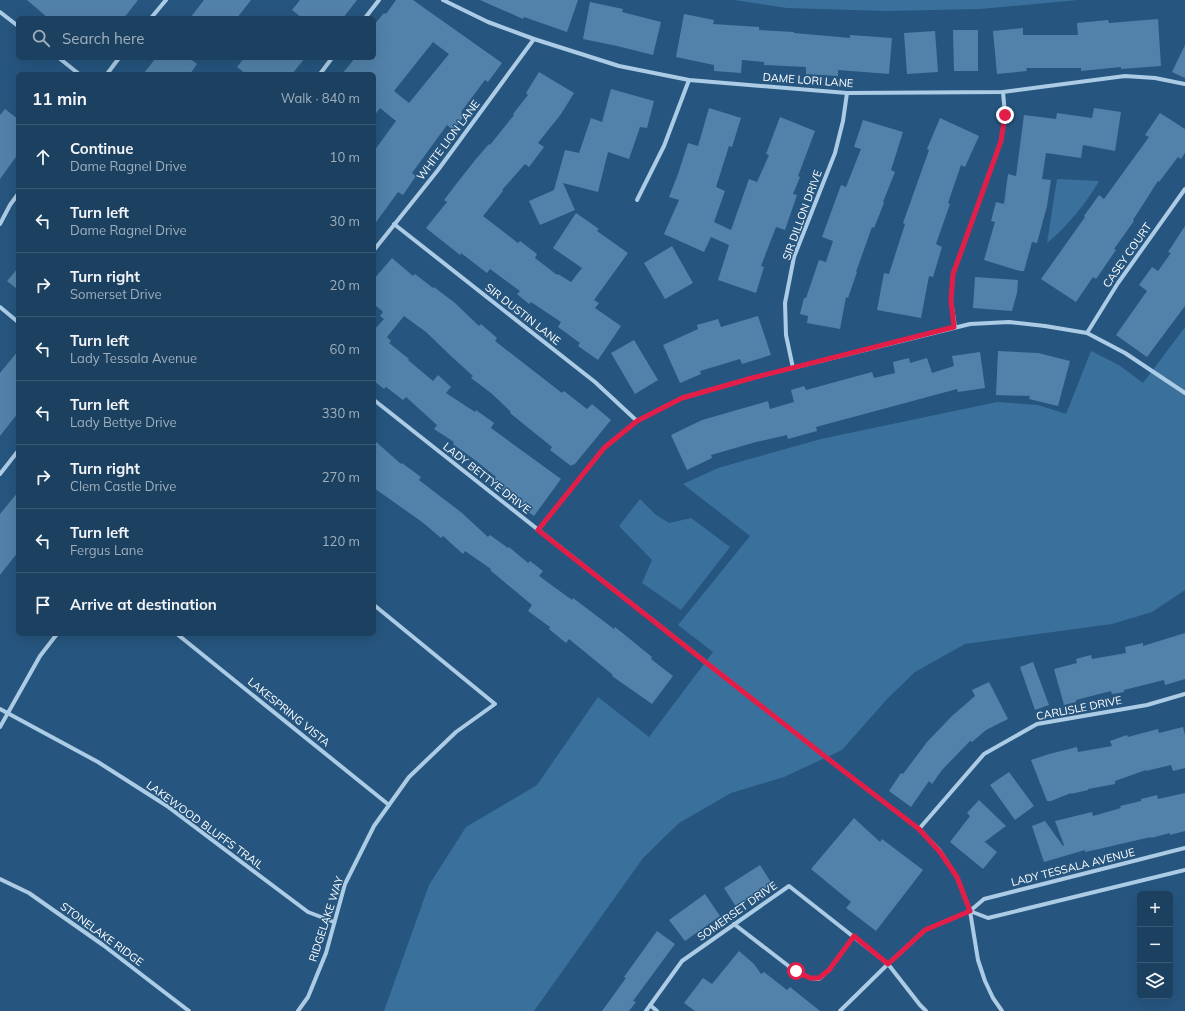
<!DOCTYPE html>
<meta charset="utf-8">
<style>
:root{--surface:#1c405f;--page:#254765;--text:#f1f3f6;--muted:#a0afbd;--line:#3a5974}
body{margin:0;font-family:Mulish,sans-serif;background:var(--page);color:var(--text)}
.controls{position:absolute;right:12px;bottom:12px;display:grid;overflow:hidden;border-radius:6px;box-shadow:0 4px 16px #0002}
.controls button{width:36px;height:36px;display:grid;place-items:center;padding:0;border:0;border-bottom:1px solid var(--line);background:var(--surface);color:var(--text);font:20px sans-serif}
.stop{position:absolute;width:12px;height:12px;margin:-9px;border:3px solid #e11d48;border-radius:50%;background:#fff}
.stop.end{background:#e11d48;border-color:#fff;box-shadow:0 1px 4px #0008}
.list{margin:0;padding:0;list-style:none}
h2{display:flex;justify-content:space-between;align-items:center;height:52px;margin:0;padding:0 16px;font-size:17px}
h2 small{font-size:13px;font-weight:400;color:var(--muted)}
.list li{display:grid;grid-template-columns:26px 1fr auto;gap:12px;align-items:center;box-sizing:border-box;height:64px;padding:0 16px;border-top:1px solid var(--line)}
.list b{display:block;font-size:15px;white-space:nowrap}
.list p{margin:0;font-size:13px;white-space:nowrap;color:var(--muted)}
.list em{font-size:13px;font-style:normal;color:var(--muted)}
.icon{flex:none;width:22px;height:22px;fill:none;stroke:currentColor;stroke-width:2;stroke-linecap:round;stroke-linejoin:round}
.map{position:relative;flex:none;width:1185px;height:1011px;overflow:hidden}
.search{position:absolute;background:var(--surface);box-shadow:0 4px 16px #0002;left:16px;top:16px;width:360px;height:44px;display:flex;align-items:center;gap:10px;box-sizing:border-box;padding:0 14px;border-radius:6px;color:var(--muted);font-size:15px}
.panel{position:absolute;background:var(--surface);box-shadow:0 4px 16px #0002;left:16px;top:72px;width:360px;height:564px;border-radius:6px}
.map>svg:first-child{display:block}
</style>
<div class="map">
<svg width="1185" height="1011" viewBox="0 0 1185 1011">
<rect width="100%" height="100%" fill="#26567f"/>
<!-- green -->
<g fill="#3a709c">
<path d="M734 0H1078L980 9 886 11 787 8Z"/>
<path d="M1057 179 1099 181C1087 202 1066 228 1047 243Z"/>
<path d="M1185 327V590L1152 612 1112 624 965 644 915 672 887 699 842 750 784 777 731 793 679 823 643 858 534 1011H384L429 885 466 827 537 785 598 697 649 737 713 652 678 625 750 536 683 484 718 468 821 439 997 402 1038 405 1066 414 1091 351 1119 365 1143 383Z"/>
<path d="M640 499 656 515 669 523 691 518 730 547 681 610 642 583 652 560 619 526Z"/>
</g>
<!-- building -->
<g fill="#5282a9" fill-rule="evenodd">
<path d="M27 0H138L124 18H48Z"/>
<path d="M204 0H251L237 18H190Z"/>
<path d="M300 0H357L343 18H302L292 10Z"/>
<path d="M396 0H413L502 63 488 82 485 80 461 112 465 115 453 130 447 125 412 173 416 176 403 195 398 192 374 225V151L396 121 380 108 374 116V74H342L355 58H374V25L384 13 386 14ZM433 42 449 54 409 103 394 91Z"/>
<path d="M480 0H578L567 32 524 17 523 19Z"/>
<path d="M590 2 623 9 622 12 661 22 653 55 617 46 583 39Z"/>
<path d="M684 14 714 20 713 24 759 27V30L794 32V33L850 38V35L892 38 889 74 838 70V76L806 74V67L764 65V62L742 60 741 73 714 71V65L676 57Z"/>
<path d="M1158 19 1161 66 1121 69V67L1081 71V68H1026L1027 71 997 74 993 31 1023 28V35H1078L1077 23 1108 20 1109 23Z"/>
<path d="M953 30H978V71H954Z"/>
<path d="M935 31 938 72 907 74 904 33Z"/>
<path d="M1185 45V78L1172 72Z"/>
<path d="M156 58H189L197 64 190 74H143Z"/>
<path d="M244 58H305L292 74H246L237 67Z"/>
<path d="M539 72 574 93 561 114 538 143 544 147 529 167 525 164 502 190 503 191 483 216 518 243 520 241 537 254 535 258 557 275 558 274 571 282 582 268 553 248 576 213 599 229 597 231 628 253 594 300 599 303 595 308 621 326 598 360 578 346 580 343 558 327 561 322 531 302 529 304 517 294 520 291 490 269 487 273 461 253 460 255 426 228 447 202 444 200 457 183 476 159 489 144 490 145 514 115 513 114 528 95 526 93Z"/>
<path d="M611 89 654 101 647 128 640 127 629 159 608 152 598 192 563 183 575 210 540 225 529 201 554 190 565 150 579 153 591 118 602 122Z"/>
<path d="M709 108 741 118 732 147 729 146 716 187 725 191 714 222 731 230 749 179 757 182 769 155 766 154 780 117 815 131 798 176 800 177 793 194 797 195 785 230 776 227 761 266 764 267 756 293 718 280 729 245 711 237 704 252 664 234 679 200 669 197 678 174 688 143 698 146Z"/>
<path d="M1094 108 1121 112 1115 151 1083 145 1081 158 1046 153 1042 179 1051 180 1047 206 1037 243 1032 242 1024 271H1020L984 260 995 222 991 221 996 202 1004 204 1008 174 1016 176 1024 115 1056 119 1057 113 1092 118Z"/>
<path d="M5 109 18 119V154L0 179V115Z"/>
<path d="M1160 113 1185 129V153L1181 159 1178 157 1159 182 1158 181 1133 220 1134 221 1114 249 1116 250 1096 279 1093 277 1076 302 1041 279 1085 217 1084 216 1099 195 1104 199 1149 137 1145 135Z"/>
<path d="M940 118 979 136 965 167 961 165 948 203 950 204 936 244 942 247 933 277 929 276 921 318 877 310 884 273 889 274 905 224 903 223 929 150 927 149Z"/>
<path d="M863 120 903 132 891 170 895 172 883 202 884 203 874 228 872 227 856 272H857L848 298 846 297 840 329 807 323 808 316 800 314 804 298H806L819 260 826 262 833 241 822 237 841 185 846 187 861 149 854 147Z"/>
<path d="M1185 226V306L1147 357 1116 335 1147 291 1139 285 1152 267 1158 271 1171 253 1168 252Z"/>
<path d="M672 246 693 283 665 299 644 263Z"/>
<path d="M392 258 413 276 415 274 433 288 434 287 455 303 479 326 481 324 497 338 495 341 562 393 564 391 587 409 592 404 611 420 574 465 573 464 571 466 550 450 552 447 510 413 511 412 491 393 471 378 473 376 452 357 426 332 404 316 387 337 391 341 389 343 409 359 408 360 433 381 438 375 451 387 446 393 475 412 476 410 494 423 491 428 561 479 534 516 513 501 514 499 492 483 496 477 475 460 453 444 454 442 434 429 437 425 406 397 403 400 386 387 384 389 374 381V330L384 319 380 316 383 312 374 304V279Z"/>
<path d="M18 268V290L7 281Z"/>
<path d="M975 277 1018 280 1017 293 1012 311 973 308Z"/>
<path d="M758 316 771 355 742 364 740 359 700 371 701 374 680 383 663 345 698 329 697 325 718 319 721 327Z"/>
<path d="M634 340 658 380 635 394 611 353Z"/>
<path d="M18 351V413L0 436V373Z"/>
<path d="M998 351 1038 353 1070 361 1058 406 1029 399 1030 396 996 395Z"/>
<path d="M980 352 985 388 958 392 957 389 816 427 817 431 788 439 787 435 756 442 711 455 712 458 687 470 671 435 702 420 768 401 770 409 794 402 791 390 804 386 806 390 872 372 874 378 895 373 893 362 909 358 910 363 927 358 932 373 954 366 952 356Z"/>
<path d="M374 440 401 464 402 463 421 477 419 480 462 513 488 537 490 535 508 548 509 547 528 563 530 561 543 571 539 576 572 600 573 598 614 629 615 627 652 657 651 659 673 676 652 704 612 676 613 675 569 639 566 643 549 629 550 627 528 611 532 605 490 570 491 569 465 551 463 554 443 536 441 538 422 522 374 488Z"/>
<path d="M18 492V552L0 575V514Z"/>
<path d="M1185 633V679L1165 685 1164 680 1124 690V692L1112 694 1111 691 1076 700V702L1064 705 1054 669 1077 663 1076 659 1091 655 1092 659 1126 653 1125 647 1143 643V646Z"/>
<path d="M1033 662 1049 705 1035 710 1020 667Z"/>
<path d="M989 682 1008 719 986 730 972 742 970 741 942 770 932 784 929 781 911 807 889 791 901 773 903 774 927 742 952 716 975 696 972 690Z"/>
<path d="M1183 727 1185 735V768L1173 771 1171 765 1146 771V770L1115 781V784L1088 789V790L1071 794V793L1051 801H1047L1031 760 1049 754 1077 747 1078 752 1112 746 1110 741 1127 735 1128 737 1158 729 1159 733Z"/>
<path d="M1009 772 1034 806 1015 820 990 785Z"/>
<path d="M1185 793V831L1170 835V833L1151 838V837L1129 842 1099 849 1085 852V850L1044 862 1032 826 1045 821 1063 846 1064 845 1055 821 1092 812 1093 816 1121 808 1120 806 1141 801V799L1157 795 1158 799Z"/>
<path d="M979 800 1006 826 983 843 985 842 997 852 983 869 950 842 970 816 967 813Z"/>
<path d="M854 818 880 842 882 839 923 870 876 931 846 908 851 902 811 869Z"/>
<path d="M760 865 772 884 739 905H735L724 888Z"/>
<path d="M705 894 720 916 685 941 669 920Z"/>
<path d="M657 931 675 944 633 1001 636 1002 629 1011H602L626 978 624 977Z"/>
<path d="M739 951 754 964 761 974 764 972 787 990 790 987 820 1011H695L684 1003 703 978 712 984Z"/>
</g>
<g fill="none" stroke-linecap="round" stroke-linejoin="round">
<!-- minor -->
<g stroke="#accce6" stroke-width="4">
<path d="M443 0 488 22 534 39 619 66 689 80 847 93 1003 92 1125 76 1155 78 1185 84"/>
<path d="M0 12 18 26"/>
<path d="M151 18 166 0"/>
<path d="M365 18 379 0"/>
<path d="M59 58 79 74"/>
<path d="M107 74 119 58"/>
<path d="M320 74 332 58"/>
<path d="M637 200 664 146 689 80"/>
<path d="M0 224 10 205 18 194"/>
<path d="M394 224 595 382 637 421"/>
<path d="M374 250 438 170 534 39"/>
<path d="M0 307 18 322"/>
<path d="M955 327 951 300 953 274 1001 141 1005 115 1003 92"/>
<path d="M1087 333 1118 283 1185 189"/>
<path d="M793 368 786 335 785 303 794 257 835 153 843 121 847 93"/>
<path d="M374 400 841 769 919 829 940 851 957 877 970 911 978 960 985 981 993 998 1002 1011"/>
<path d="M0 474 18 451"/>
<path d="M538 530 604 448 637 421 682 398 752 378 970 324 1009 322 1045 326 1087 333 1125 353 1185 393"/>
<path d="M177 634 389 805"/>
<path d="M0 709 98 762 167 806 308 912 334 922"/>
<path d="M0 727 40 656 57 634"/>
<path d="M919 829 984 754 1037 724 1147 705 1185 694"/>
<path d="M1185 848 984 899 970 911 988 918 1185 870"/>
<path d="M0 879 29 893 103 945 189 1011"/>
<path d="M734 924 795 971 810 978 819 979 829 970 854 936"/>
<path d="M650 1005 657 1011"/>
<path d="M298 1011 308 997 326 953 345 884 374 826 409 777 456 732 495 704 374 605"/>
<path d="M646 1011 682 961 789 886 888 964 920 1005 926 1011"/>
<path d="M840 1011 888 964 925 930 970 911"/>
</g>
</g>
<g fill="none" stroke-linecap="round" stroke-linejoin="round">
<!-- route -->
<path stroke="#e11d48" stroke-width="5" d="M796 971 810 978H819L829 970 854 936 888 964 925 930 970 911 957 877 940 852 919 829 841 769 538 530 604 448 637 421 682 398 752 378 954 327 951 300 953 274 1001 141 1005 115"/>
</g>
<g text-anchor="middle" stroke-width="3" stroke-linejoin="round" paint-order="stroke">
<!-- street labels -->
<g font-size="11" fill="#fff" stroke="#26567f">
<text transform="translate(808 80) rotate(4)" y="4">DAME LORI LANE</text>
<text transform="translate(448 140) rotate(-53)" y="4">WHITE LION LANE</text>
<text transform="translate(802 215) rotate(-70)" y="4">SIR DILLON DRIVE</text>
<text transform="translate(1127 255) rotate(-55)" y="4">CASEY COURT</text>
<text transform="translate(523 314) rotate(38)" y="4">SIR DUSTIN LANE</text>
<text transform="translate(487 478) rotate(38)" y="4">LADY BETTYE DRIVE</text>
<text transform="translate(1079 708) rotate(-11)" y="4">CARLISLE DRIVE</text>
<text transform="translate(289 712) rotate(39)" y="4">LAKESPRING VISTA</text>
<text transform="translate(205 825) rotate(36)" y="4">LAKEWOOD BLUFFS TRAIL</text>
<text transform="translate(1073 867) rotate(-14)" y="4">LADY TESSALA AVENUE</text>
<text transform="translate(737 911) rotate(-35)" y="4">SOMERSET DRIVE</text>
<text transform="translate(326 919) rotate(-72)" y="4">RIDGELAKE WAY</text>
<text transform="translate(102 934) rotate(36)" y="4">STONELAKE RIDGE</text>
</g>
</g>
</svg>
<div class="controls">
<button>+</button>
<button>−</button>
<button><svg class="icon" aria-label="layers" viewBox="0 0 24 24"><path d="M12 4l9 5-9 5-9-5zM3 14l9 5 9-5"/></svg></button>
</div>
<div class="stop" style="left:796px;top:971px"></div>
<div class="stop end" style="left:1005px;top:115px"></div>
<div class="search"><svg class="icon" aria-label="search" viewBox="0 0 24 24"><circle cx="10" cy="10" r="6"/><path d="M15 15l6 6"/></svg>Search here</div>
<section class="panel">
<h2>11 min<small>Walk · 840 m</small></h2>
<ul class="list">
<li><svg class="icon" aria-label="ahead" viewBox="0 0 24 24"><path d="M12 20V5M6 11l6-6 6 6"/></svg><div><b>Continue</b><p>Dame Ragnel Drive</p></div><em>10 m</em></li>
<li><svg class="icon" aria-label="left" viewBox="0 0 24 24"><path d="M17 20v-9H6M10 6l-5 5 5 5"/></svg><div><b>Turn left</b><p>Dame Ragnel Drive</p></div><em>30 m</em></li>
<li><svg class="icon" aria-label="right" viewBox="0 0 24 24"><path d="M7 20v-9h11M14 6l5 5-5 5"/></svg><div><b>Turn right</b><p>Somerset Drive</p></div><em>20 m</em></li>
<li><svg class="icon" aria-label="left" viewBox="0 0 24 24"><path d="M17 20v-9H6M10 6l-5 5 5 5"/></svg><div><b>Turn left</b><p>Lady Tessala Avenue</p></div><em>60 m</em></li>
<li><svg class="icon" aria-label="left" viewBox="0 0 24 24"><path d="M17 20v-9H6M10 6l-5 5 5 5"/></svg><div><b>Turn left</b><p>Lady Bettye Drive</p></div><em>330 m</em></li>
<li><svg class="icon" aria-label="right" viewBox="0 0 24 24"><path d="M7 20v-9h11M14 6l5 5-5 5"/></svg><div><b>Turn right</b><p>Clem Castle Drive</p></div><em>270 m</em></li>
<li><svg class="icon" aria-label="left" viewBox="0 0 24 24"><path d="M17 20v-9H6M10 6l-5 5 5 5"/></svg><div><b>Turn left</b><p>Fergus Lane</p></div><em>120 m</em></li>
<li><svg class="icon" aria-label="arrive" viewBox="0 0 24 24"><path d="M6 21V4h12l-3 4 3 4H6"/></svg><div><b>Arrive at destination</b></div></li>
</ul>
</section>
</div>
